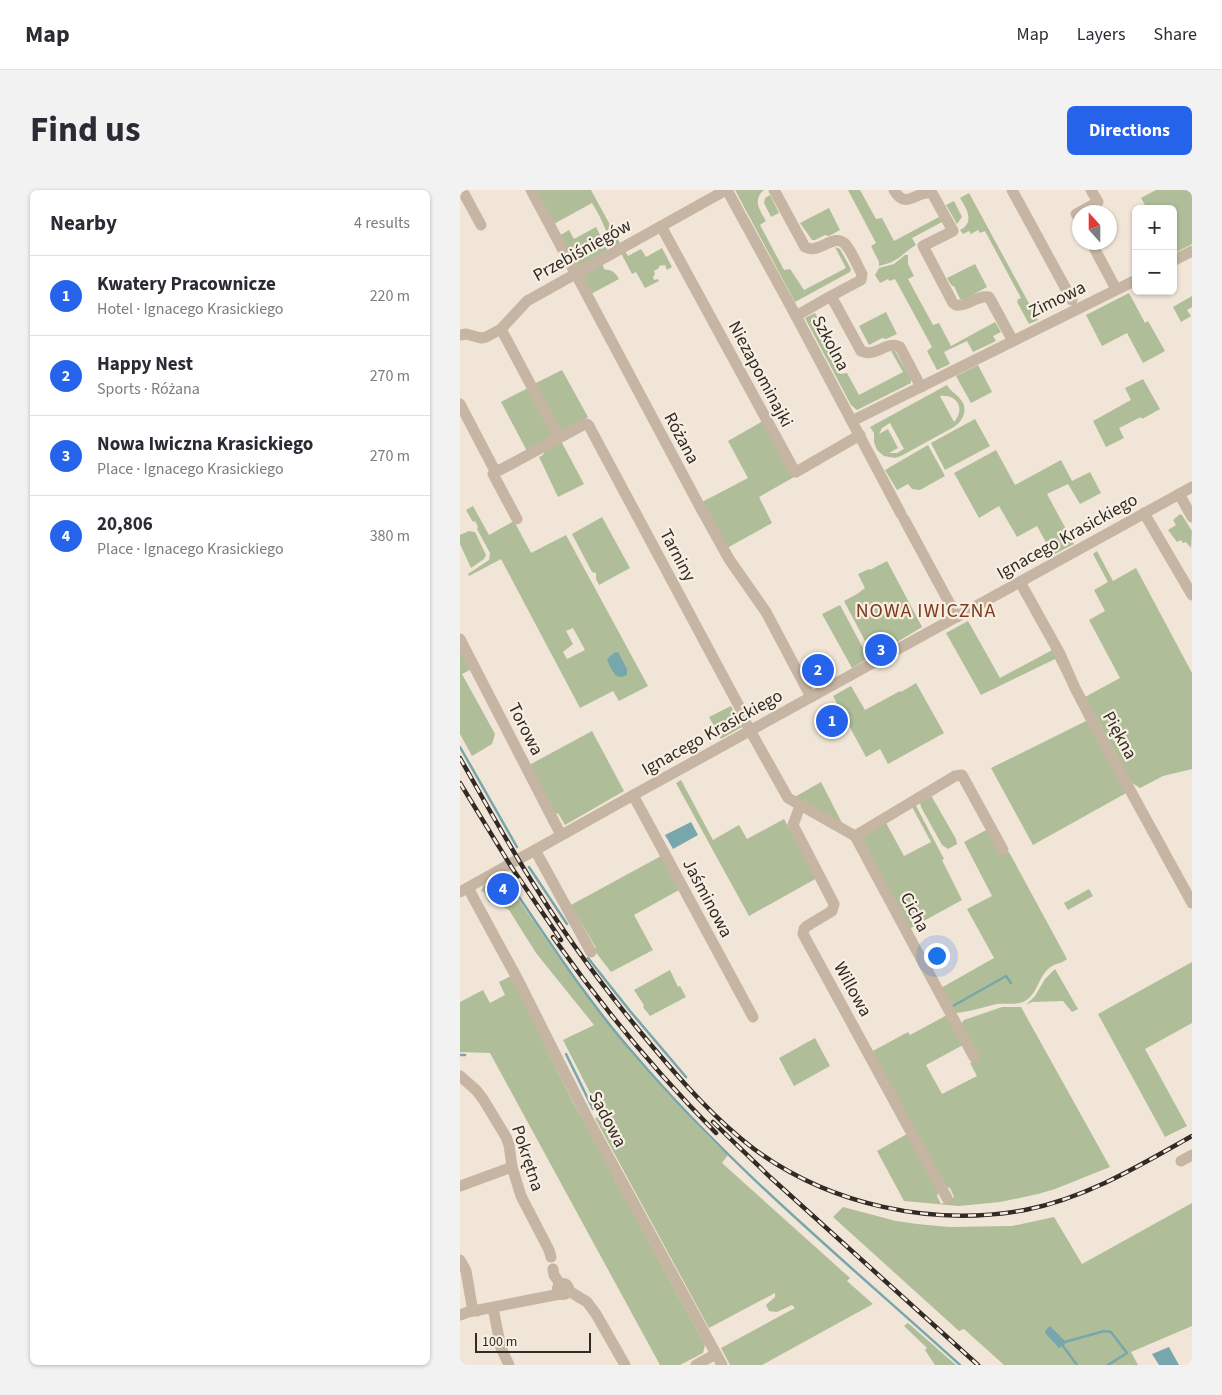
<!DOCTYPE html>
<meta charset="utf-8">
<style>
:root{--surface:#fff;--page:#f2f2f3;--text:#2b2b33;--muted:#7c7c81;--line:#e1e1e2;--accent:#2563eb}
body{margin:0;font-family:"Source Sans 3",sans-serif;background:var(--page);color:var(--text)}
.controls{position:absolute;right:15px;top:15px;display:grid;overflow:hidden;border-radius:8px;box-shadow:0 1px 4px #0004}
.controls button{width:45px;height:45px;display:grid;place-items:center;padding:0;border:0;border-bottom:1px solid var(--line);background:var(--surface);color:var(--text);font:25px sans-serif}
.compass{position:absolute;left:612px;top:15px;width:45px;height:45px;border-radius:50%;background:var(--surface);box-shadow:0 1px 4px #0004;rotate:339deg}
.scale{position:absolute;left:15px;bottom:12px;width:116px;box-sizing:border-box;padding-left:5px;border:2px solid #322a25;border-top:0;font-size:14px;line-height:18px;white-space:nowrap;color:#322a25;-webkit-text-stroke:4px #f8efe3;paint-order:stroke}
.you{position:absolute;left:476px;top:765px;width:18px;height:18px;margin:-12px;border:4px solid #fff;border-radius:50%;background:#1a73e8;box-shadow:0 0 0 8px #1a73e833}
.badge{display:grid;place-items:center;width:32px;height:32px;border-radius:50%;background:var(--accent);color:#fff;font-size:16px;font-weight:700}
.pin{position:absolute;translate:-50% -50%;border:2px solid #fff;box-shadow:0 1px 5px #0006}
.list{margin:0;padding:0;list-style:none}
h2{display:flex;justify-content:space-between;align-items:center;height:65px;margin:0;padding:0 20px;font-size:21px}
h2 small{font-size:16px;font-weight:400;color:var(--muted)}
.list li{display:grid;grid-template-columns:32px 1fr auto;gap:15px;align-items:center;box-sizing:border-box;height:80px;padding:0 20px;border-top:1px solid var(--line)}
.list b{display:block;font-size:19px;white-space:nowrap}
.list p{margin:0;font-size:16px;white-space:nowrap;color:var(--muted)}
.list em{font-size:16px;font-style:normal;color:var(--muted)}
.map{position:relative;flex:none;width:732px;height:1175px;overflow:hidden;border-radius:8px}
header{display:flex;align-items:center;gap:30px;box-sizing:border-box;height:70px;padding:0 25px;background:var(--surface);border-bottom:1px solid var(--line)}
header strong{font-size:24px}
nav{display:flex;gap:28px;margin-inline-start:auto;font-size:18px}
.intro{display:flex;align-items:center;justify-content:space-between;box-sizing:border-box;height:120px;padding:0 30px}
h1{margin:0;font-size:35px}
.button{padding:12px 22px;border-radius:8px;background:var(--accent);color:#fff;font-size:18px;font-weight:700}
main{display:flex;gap:30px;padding:0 30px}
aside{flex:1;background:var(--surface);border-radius:8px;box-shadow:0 1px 4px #0004}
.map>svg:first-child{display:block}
</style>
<header>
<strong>Map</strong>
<nav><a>Map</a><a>Layers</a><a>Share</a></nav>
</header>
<div class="intro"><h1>Find us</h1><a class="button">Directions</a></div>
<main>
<aside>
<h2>Nearby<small>4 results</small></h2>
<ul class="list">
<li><span class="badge">1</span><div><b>Kwatery Pracownicze</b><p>Hotel · Ignacego Krasickiego</p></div><em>220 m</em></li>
<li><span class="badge">2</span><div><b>Happy Nest</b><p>Sports · Różana</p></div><em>270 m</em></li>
<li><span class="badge">3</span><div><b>Nowa Iwiczna Krasickiego</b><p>Place · Ignacego Krasickiego</p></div><em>270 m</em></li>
<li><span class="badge">4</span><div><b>20,806</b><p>Place · Ignacego Krasickiego</p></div><em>380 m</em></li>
</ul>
</aside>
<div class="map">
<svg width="732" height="1175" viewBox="0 0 732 1175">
<rect width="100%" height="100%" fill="#f0e5d7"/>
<!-- green -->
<g fill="#afbe98" fill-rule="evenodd">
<path d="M76 0H131L161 55 154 58 139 25 132 13 92 35Z"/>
<path d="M275 0H304C292 10 300 20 306 31L300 35 324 80 330 79 344 100 386 78 375 57 380 59 391 79 390 82 335 112Z"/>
<path d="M388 0H400L416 29 422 28 434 51 479 27 482 32 452 48 456 55C448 59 443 66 435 70 431 73 425 74 419 76V72L411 56 416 53Z"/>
<path d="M696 0H732V54L713 64V19H687L681 8Z"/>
<path d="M509 3 578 130 569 134 557 112H558L557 110 561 108 525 41 520 43 518 40 511 44 509 41 503 44 500 40C515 32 507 19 500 8Z"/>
<path d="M310 5 319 23 311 27 304 13 305 8Z"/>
<path d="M494 11 502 27 497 34 486 15Z"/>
<path d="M369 18 380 40 369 46 365 45 355 50H352L340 33Z"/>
<path d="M136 37 148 61 118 79 99 46 109 40 114 49Z"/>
<path d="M202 58 212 77 207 80 205 75 199 76V78L194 81 195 84 193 87 194 90 198 89 199 91 185 98 176 82 172 84 161 63 165 61 168 66 181 59 186 67Z"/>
<path d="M445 65H448V74L454 86 448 89 473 135 479 133 491 156 535 132 541 142 533 146 536 151 513 162 507 151 484 162 490 174 477 180 467 161 472 157 435 89 429 91 428 89 420 93 415 85 419 78 434 74Z"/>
<path d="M142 74 145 80C151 79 156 83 159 89L129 105 119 87Z"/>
<path d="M515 74 527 97 505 109H500L494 96H492L487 88Z"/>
<path d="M669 103 685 133 688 131 705 161 683 173 667 143 642 156 626 125Z"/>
<path d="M732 106V117L727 120 731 126 721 132 713 117Z"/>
<path d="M426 122 437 144 426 149 422 148 409 155 399 136Z"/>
<path d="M355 123 362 136 356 139 380 184 387 183 399 205 443 182 431 161H435L451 189V193L397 220 391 215 346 130 345 128Z"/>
<path d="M518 175 532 202 511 213 496 186Z"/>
<path d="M102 180 128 227 100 243 74 194Z"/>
<path d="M683 189 700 219 682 229 681 227 659 238 664 248 646 257 633 231 671 210 665 198Z"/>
<path d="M487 195C491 202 497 204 501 210 509 220 502 233 492 238L441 266 435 268 424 266 417 260 414 252V243L410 237ZM480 206C497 204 506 219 494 232ZM430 233 444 259 437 263H429L438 258 428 239 419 244 422 238Z"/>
<path d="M68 198 94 246 67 261 41 212Z"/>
<path d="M515 229 530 256 485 280 471 253Z"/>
<path d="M303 231 334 287 299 307 312 333 267 358 242 312 288 288 268 251Z"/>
<path d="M101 251 124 294 98 307 79 267 83 265 85 260Z"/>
<path d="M468 255 485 286 460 300 452 299 448 294 437 300 425 280Z"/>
<path d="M536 260 555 295 601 270 612 291 630 282 641 303 620 314 608 294 587 304 614 354 593 365 577 336 557 347 539 316 519 328 494 283Z"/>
<path d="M13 316 29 345 54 331 71 363 106 345 188 496 159 511 153 501 120 518 41 369 9 386 8 384 29 370 30 363 17 339 18 337 15 331 13 332 6 320ZM113 438 125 460 107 469 103 462 113 454 106 441Z"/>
<path d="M720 324 722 325 732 341 731 358 726 352 723 353 721 350 717 352 708 340 716 335 713 330Z"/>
<path d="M142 327 170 378 139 395 136 389V383L132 382 112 344Z"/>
<path d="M9 341 15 342 26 365 24 369 11 378 0 354V345Z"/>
<path d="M637 361 653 391 676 378 732 483V579L703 586 680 598 672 593 625 507 660 488 629 430 645 421 634 400 648 392 633 364Z"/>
<path d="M427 371 462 437 424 460 423 457 418 460 419 462 413 466 384 411 397 404 405 398 398 384 409 379 410 380Z"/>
<path d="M380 415 404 460H403L407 469 392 478 362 424Z"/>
<path d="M508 431 540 488 594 459 668 602 573 655 531 578 626 531 595 469 521 505 486 443Z"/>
<path d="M0 456 12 479 2 484 35 544 32 554 12 566 0 544Z"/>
<path d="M456 493 484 543 428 574 420 559 406 567 373 506 391 496 405 520 440 501 441 502Z"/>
<path d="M271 516 274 522H276L282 537 261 549 249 527Z"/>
<path d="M132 541 164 601 105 635 98 623 94 625 70 580 71 574Z"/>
<path d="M221 590 253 650 279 635 287 649 324 629 357 688 289 726 216 593Z"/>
<path d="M361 592 383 635 333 608Z"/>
<path d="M470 607H472L496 649 497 654 488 659 482 655 461 617 460 612Z"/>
<path d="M455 614 484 669 482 670 502 710 449 739 400 649 425 631 444 666 471 652 451 615Z"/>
<path d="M528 639 543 665 549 662 607 769C600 775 595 772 587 780 579 788 577 802 568 809 560 816 547 813 537 814 523 817 510 822 495 823L481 798 534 768 507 719 532 706 504 652Z"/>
<path d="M201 666 219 700 174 725 193 760 151 782 134 760 136 758 111 715Z"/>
<path d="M44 684C55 707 71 727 85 748 128 811 175 870 228 925 241 939 254 953 268 965L262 973 390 1088 387 1091 413 1114 302 1175H270L261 1158 335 1118 332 1115 317 1122 309 1121 306 1115 315 1107V1103L249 1138 135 928 142 926 103 850 134 835 76 763 49 720 42 716 29 712 23 701 21 702 23 696 32 691 36 696 35 697 43 708 52 702 45 690 37 695 34 690Z"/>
<path d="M629 699 633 706 608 720 604 713Z"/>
<path d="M732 772V833L685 859 727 936 705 947 638 824Z"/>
<path d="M595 779 618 819 612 822 603 811 572 812 566 815 575 806 585 789Z"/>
<path d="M210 780 218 797 220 796 226 807 190 826 183 817 184 815 174 800Z"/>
<path d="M51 786 114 914 245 1155 243 1163 220 1175H200L30 863 0 862V812L23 800 30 813 45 805 39 792Z"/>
<path d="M542 817H561L650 977 595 999 578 1004 540 1012 499 1016 444 1011 417 961 447 944 479 1001 477 1006 481 1014 494 1007 490 998 485 997 411 862 448 842 450 845 487 825 503 855 466 875 482 904 517 886 510 873 517 870 501 834 504 830Z"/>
<path d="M355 848 370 876 334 896 319 868Z"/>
<path d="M732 1013V1136L671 1162 678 1175H544L504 1139 499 1141 373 1027 383 1017 436 1031 457 1034 489 1037 552 1036 594 1027 622 1074Z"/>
<path d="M448 1133 496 1175H475L465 1160 467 1158 444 1136Z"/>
</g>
<!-- water -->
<g fill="#77a7ac">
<path d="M158 462 167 479V485L162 487 156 486 150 477 147 469 154 463Z"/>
<path d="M231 632 238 645 213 659 205 645Z"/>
<path d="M590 1136 605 1151V1154L599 1158 585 1143 586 1140Z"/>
<path d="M709 1157 719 1175H699L692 1164Z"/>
</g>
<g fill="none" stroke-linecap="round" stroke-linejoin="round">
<!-- stream -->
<g stroke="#77a7ac" stroke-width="2.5">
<path d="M0 557 57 657"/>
<path d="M69 677 107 734"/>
<path d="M57 704C94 759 131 815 175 865 272 979 390 1075 500 1175"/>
<path d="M128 768 170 821 226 887"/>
<path d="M493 816 546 786 551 793"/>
<path d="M106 864 133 919"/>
<path d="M0 865H5"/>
<path d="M605 1152 644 1141 651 1142 667 1163 648 1175"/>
<path d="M603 1156 617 1175"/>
</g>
<!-- minor -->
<g stroke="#c7b5a3" stroke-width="11">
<path d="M2 0 21 35"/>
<path d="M71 0 239 315 269 369 306 422 351 507"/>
<path d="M267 0 336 126 441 324"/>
<path d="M314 0 345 57C359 65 375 41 386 55 393 64 397 75 402 84L401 90 371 106 401 161C416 168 426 150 440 157L461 197"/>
<path d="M434 0C446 21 456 0 472 3L493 41 463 56 493 113 496 115C508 117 516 105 529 107L553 151"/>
<path d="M552 0 612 110"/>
<path d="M620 30 616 24 638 12 631 0"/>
<path d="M201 36 334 280 336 282 400 245"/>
<path d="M631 52 656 99"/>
<path d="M713 71 732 61"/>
<path d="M336 126 371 106"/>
<path d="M41 139 99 248"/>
<path d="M0 145 6 144 21 148 26 147 41 139 67 111 266 0"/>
<path d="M0 214 33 277 36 280"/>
<path d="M392 231 676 90"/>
<path d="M36 280H40L125 234H127L129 236 280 518 282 526 328 608 395 646 514 867"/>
<path d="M36 280 33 284 57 329"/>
<path d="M719 304 732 327"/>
<path d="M684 323 732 405"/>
<path d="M444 329 497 427"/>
<path d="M560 392 600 464 615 498 636 538 732 713"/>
<path d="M0 449 101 645"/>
<path d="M173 605 293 827"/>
<path d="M340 616 333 635 374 714 372 721 347 736 344 739 343 744 487 1008"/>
<path d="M395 646 495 586 502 585 543 660"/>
<path d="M75 660 131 762"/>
<path d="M8 698 57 788 129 931 262 1175"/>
<path d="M0 702 177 603 732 297"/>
<path d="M0 886 16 900 23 909 46 947 49 955 52 977 61 1006 89 1060 91 1067"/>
<path d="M721 971 732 965"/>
<path d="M0 996 52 977"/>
<path d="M0 1070 6 1081 12 1116 14 1119 17 1121"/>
<path d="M93 1079 94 1085 100 1094"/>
<circle cx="103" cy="1099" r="5.5"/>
<path d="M109 1101 127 1112 136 1124 165 1175"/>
<path d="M33 1118 41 1158 49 1175"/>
<path d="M0 1125 8 1122 100 1104"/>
<path d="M236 1175 256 1164"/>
</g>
<!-- rail casing -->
<g stroke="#322a25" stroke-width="4.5">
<g id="rail">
<path d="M0 568C25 612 50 658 78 701 112 756 151 807 192 856 223 893 256 930 294 959 370 1015 472 1037 565 1020 626 1008 679 976 732 946"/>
<path d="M0 593 52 678 101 750"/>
<path d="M93 747C142 817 196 882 256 943"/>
<path d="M253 932 310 987 518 1175"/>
</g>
</g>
<!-- rail -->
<use href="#rail" stroke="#f8efe3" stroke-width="2.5" stroke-dasharray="8" stroke-linecap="butt"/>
</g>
<g text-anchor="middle" stroke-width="4.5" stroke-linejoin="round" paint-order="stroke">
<!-- street labels -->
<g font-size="18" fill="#322a25" stroke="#f8efe3">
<text transform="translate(122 60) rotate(-29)" y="6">Przebiśniegów</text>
<text transform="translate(597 109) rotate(-26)" y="6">Zimowa</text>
<text transform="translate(371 153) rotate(62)" y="6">Szkolna</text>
<text transform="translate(301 184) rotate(62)" y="6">Niezapominajki</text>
<text transform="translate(222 248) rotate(62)" y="6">Różana</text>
<text transform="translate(607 346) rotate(-29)" y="6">Ignacego Krasickiego</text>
<text transform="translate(218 365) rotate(62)" y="6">Tarniny</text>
<text transform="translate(66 539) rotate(63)" y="6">Torowa</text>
<text transform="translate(252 542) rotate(-29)" y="6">Ignacego Krasickiego</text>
<text transform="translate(660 545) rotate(61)" y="6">Piękna</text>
<text transform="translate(248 708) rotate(62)" y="6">Jaśminowa</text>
<text transform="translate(455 722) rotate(62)" y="6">Cicha</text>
<text transform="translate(393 799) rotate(61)" y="6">Willowa</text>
<text transform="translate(148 929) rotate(62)" y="6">Sadowa</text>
<text transform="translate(68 968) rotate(72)" y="6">Pokrętna</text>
</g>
<!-- quarter labels -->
<g font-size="20" letter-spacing="1" fill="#7f3b20" stroke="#f8efe3">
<text x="466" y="427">NOWA IWICZNA</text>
</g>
</g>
</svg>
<div class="controls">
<button>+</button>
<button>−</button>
</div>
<svg class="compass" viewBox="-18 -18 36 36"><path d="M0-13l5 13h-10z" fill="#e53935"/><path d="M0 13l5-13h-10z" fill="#7c7c81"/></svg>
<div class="scale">100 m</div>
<div class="you"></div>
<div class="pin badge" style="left:372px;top:531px">1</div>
<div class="pin badge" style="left:358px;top:480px">2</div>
<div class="pin badge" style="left:421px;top:460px">3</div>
<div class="pin badge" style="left:43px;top:699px">4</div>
</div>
</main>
